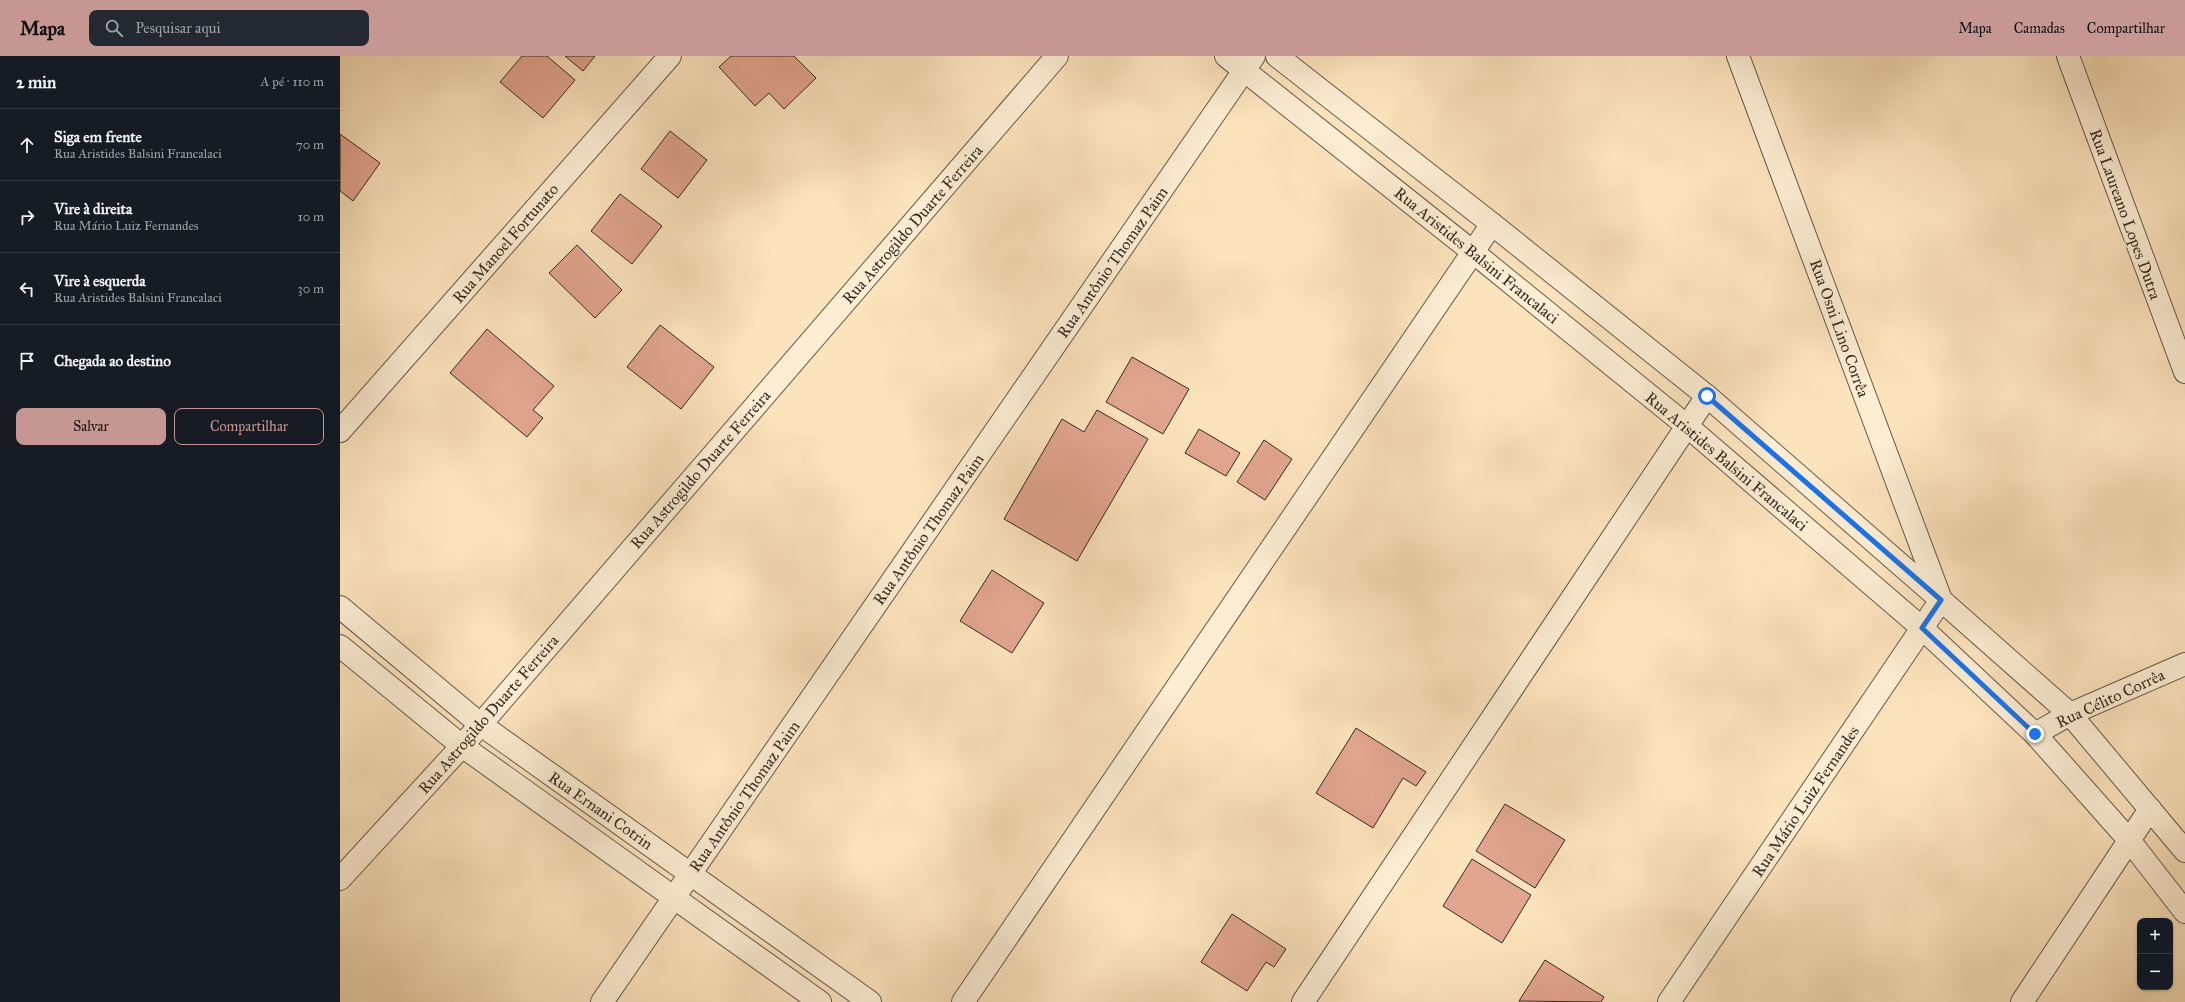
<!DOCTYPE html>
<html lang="pt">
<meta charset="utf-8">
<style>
:root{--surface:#171b24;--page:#242831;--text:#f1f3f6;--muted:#9ea1a6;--line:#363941;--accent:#c59692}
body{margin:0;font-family:"IM FELL Great Primer",serif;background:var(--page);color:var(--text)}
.controls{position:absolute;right:12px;bottom:12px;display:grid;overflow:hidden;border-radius:8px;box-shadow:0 1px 3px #0004}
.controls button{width:36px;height:36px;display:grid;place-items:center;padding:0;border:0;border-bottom:1px solid var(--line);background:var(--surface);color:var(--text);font:20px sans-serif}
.stop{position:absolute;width:12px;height:12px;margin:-9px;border:3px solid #1a73e8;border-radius:50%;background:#fff}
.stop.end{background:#1a73e8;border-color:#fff;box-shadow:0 1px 4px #0008}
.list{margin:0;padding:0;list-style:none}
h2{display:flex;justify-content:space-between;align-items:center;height:52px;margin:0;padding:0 16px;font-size:17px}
h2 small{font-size:13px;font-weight:400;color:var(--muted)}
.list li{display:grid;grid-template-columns:26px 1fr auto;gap:12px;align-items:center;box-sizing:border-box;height:72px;padding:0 16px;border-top:1px solid var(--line)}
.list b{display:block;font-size:15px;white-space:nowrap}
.list p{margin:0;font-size:13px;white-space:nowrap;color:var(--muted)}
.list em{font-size:13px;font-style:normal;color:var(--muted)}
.actions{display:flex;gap:8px;padding:12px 16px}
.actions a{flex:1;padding:9px 0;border:1px solid var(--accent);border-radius:8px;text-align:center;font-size:14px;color:var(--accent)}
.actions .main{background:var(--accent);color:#111}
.icon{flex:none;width:22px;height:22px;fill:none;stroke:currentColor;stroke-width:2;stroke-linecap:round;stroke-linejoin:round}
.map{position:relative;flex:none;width:1845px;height:946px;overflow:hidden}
header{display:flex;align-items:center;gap:24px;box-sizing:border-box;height:56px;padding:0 20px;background:var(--accent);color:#111}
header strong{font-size:19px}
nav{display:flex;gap:22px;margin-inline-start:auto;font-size:14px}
.search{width:280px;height:36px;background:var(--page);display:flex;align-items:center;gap:10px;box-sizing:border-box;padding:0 14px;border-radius:8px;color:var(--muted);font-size:15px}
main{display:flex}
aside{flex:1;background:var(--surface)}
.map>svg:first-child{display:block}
</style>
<header>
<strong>Mapa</strong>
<div class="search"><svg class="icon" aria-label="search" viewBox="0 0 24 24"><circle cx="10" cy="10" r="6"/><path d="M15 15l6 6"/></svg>Pesquisar aqui</div>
<nav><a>Mapa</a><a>Camadas</a><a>Compartilhar</a></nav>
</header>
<main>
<aside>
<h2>2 min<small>A pé · 110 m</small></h2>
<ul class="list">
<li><svg class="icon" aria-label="ahead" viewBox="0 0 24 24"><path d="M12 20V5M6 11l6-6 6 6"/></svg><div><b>Siga em frente</b><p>Rua Aristides Balsini Francalaci</p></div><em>70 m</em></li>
<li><svg class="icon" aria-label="right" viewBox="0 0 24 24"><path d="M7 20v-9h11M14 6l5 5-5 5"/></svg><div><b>Vire à direita</b><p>Rua Mário Luiz Fernandes</p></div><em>10 m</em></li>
<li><svg class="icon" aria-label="left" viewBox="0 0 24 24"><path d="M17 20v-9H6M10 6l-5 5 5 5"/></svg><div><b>Vire à esquerda</b><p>Rua Aristides Balsini Francalaci</p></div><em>30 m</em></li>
<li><svg class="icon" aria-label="arrive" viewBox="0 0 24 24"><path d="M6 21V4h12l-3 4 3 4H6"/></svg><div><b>Chegada ao destino</b></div></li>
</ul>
<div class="actions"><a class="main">Salvar</a><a>Compartilhar</a></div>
</aside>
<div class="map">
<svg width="1845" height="946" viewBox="0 0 1845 946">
<rect width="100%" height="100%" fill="#fbe3bc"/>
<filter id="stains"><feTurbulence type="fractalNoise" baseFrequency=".005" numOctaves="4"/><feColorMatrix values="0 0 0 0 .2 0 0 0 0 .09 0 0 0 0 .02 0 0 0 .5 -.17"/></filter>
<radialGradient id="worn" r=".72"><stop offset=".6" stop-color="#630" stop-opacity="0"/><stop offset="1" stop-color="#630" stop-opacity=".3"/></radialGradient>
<!-- building -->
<g fill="#e2a590" stroke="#342921">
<path d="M182 0H207L235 24 203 62 160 26Z"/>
<path d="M225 0H255L243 15Z"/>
<path d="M391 0H454L476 22 444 53 429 37 415 50 379 11Z"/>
<path d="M330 75 367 104 338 142 301 113Z"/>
<path d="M0 78 40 107 13 145 0 135Z"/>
<path d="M280 138 322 170 292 208 251 175Z"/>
<path d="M237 189 282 234 255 262 209 217Z"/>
<path d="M320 269 374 311 341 353 287 311Z"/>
<path d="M147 273 214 330 193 354 203 362 187 381 110 317Z"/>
<path d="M792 301 849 333 823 378 766 346Z"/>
<path d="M757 354 808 383 737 505 664 463 722 363 744 376Z"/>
<path d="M859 373 900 397 886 420 845 397Z"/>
<path d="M924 384 952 403 925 444 897 426Z"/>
<path d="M652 514 704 547 672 597 620 565Z"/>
<path d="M1016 672 1086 716 1076 730 1063 722 1033 772 976 737Z"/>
<path d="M1165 748 1225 784 1195 832 1136 795Z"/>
<path d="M1132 803 1191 839 1162 887 1103 850Z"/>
<path d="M892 858 946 893 934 911 926 906 907 935 861 906Z"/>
<path d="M1205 904 1264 941 1261 946 1179 945Z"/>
</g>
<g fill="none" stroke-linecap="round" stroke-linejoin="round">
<!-- street casing -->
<g stroke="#665848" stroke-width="24">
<g id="street">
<path d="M886 0 1133 196 1347 370 1582 572 1695 678 1789 784 1845 856"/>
<path d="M937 0 1152 168 1367 340 1601 544 1730 658 1845 795"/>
<path d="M1728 0 1845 316"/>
<path d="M0 375 330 0"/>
<path d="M0 551 140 668 530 946"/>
<path d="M0 590 122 690 480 946"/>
<path d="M1695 678 1730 658 1845 608"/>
<path d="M0 823 122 690 717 0"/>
<path d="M262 946 914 0"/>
<path d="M623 946 1152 168"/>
<path d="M963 946 1367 340"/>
<path d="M1329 946 1601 544 1398 0"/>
<path d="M1682 946 1810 753"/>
</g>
</g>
<!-- street -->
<use href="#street" stroke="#fcedd3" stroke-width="22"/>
</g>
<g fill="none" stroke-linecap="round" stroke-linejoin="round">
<!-- route -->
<path stroke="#1a73e8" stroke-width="5" d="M1367 340 1601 544 1582 572 1695 678"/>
</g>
<g text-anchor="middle" stroke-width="3" stroke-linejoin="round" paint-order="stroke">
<!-- street labels -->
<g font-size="16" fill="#342921" stroke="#fcedd3">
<text transform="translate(1786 158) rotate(70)" y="6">Rua Laureano Lopes Dutra</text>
<text transform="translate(572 168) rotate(-49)" y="6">Rua Astrogildo Duarte Ferreira</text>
<text transform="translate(165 187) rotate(-49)" y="6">Rua Manoel Fortunato</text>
<text transform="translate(1137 199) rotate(39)" y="6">Rua Aristides Balsini Francalaci</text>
<text transform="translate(772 206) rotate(-55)" y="6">Rua Antônio Thomaz Paim</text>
<text transform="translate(1500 272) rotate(70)" y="6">Rua Osni Lino Corrêa</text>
<text transform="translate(1387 405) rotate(40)" y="6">Rua Aristides Balsini Francalaci</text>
<text transform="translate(360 413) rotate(-49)" y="6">Rua Astrogildo Duarte Ferreira</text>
<text transform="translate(588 473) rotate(-55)" y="6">Rua Antônio Thomaz Paim</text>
<text transform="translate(1770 642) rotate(-25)" y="6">Rua Célito Corrêa</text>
<text transform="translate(148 658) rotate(-49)" y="6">Rua Astrogildo Duarte Ferreira</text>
<text transform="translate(404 740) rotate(-55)" y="6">Rua Antônio Thomaz Paim</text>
<text transform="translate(1465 745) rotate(-56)" y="6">Rua Mário Luiz Fernandes</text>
<text transform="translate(261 754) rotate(35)" y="6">Rua Ernani Cotrin</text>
</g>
</g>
<rect width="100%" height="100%" filter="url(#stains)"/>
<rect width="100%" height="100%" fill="url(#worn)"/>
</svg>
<div class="controls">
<button>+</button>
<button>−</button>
</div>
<div class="stop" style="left:1367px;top:340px"></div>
<div class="stop end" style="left:1695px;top:678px"></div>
</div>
</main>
